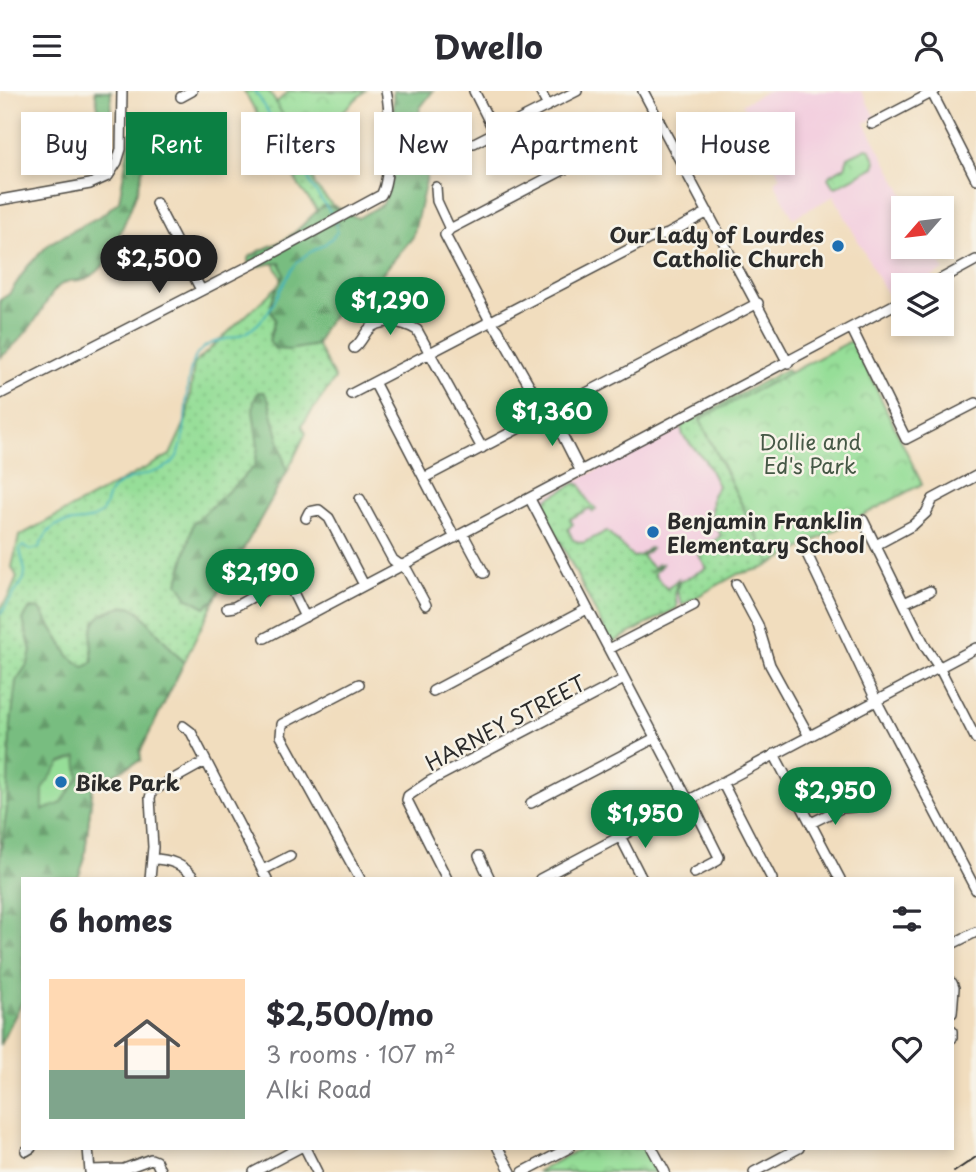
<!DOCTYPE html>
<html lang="en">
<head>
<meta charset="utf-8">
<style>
  :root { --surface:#fff; --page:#f7f7f7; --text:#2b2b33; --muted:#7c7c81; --line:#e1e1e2; --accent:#0b8043 }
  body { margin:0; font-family:"Playpen Sans",sans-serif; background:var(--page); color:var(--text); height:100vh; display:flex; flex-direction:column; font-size:26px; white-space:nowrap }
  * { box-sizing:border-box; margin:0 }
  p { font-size:23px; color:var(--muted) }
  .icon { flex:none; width:38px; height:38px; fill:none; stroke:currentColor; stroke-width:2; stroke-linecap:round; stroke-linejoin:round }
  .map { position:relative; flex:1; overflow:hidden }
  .details { position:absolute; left:21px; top:786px; width:933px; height:273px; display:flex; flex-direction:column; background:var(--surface); border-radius:0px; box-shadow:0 4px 10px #0003 }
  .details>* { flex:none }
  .banner { position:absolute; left:21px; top:21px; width:934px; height:63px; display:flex; gap:14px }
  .needle { width:46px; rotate:242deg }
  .buttons { position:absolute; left:891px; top:105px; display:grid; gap:14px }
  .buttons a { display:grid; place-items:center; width:63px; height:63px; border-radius:0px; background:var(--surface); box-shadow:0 4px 10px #0003; font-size:35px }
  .price { position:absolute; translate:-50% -60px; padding:0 16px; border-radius:24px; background:var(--accent); color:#fff; font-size:23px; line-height:46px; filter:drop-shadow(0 2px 4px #0008) }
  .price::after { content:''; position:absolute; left:50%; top:42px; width:21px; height:16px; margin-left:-10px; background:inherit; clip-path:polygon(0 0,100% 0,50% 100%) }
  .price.selected { background:#222; color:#fff }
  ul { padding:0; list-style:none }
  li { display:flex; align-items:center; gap:21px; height:175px; padding:0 28px }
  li+li { border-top:2px solid var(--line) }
  li span { display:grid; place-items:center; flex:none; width:196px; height:140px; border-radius:0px; color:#555 }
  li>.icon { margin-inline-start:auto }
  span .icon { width:84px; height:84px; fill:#fffc; stroke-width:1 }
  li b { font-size:30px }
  h2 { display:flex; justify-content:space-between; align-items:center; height:84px; padding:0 28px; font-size:30px }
  .pill { padding:0 24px; border-radius:0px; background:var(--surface); box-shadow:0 4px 10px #0003; font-size:24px; line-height:63px }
  .pill.selected { background:var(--accent); color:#fff }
  header { display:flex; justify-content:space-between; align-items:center; height:91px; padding:0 28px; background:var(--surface); font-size:32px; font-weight:700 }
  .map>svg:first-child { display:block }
</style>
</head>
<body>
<header><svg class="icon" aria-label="menu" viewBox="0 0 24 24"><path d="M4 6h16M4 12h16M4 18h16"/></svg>Dwello<svg class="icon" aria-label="person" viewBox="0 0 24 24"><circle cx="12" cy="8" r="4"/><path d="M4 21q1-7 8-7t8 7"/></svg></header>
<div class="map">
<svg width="976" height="1081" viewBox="0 0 976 1081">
  <defs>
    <pattern id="grass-dots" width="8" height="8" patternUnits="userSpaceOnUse" patternTransform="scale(1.75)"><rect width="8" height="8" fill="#96de98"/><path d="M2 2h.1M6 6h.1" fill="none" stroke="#81bf83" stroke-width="1.8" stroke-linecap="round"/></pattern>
    <pattern id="forest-firs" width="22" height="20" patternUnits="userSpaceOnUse" patternTransform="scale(1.75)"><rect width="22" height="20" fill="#78bd80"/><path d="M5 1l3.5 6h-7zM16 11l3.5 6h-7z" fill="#639a69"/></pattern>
    <pattern id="park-crowns" width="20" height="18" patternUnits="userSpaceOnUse" patternTransform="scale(1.75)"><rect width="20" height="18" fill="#96de98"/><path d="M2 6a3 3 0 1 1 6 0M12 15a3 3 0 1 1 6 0" fill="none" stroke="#81bf83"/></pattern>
  </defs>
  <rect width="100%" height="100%" fill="#f7f3e8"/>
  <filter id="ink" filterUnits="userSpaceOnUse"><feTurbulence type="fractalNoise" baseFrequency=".0143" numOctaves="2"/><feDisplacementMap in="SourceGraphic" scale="14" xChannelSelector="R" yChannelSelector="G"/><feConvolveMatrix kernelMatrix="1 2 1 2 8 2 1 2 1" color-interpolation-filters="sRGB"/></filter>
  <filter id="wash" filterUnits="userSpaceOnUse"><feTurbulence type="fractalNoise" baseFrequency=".00686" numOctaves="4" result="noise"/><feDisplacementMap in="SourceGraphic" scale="28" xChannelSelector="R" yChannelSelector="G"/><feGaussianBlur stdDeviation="1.57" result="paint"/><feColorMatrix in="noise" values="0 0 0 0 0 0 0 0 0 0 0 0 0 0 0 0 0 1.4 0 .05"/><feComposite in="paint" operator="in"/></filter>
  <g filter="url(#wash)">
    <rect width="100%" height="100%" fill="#f1ddbe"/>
    <path fill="#f3cfdf" d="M 767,0 L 861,0 L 875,26 L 865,32 L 911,117 L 903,117 L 903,156 L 932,156 L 944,179 L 917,194 L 903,194 L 903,202 L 890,209 L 834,105 L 793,127 L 774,90 L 781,86 L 742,13 Z
      M 700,328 L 767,467 L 613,550 L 609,549 L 538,411 L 541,407 Z"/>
    <path fill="url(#grass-dots)" stroke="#608462" stroke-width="2" d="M 244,0 L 269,0 L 308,66 L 315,95 L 332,114 L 346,120 L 293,208 L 335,288 L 302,334 L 306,342 L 287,381 L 215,508 L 140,661 L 141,669 L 93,694 L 84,770 L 78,787 L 23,788 L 23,909 L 0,954 L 0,518 L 9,505 L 17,486 L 12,476 L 19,445 L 170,364 L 187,327 L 194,273 L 283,190 L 271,166 L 329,134 L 301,98 Z
      M 787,278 L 790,282 L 700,329 L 771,473 L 764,477 L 738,483 L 682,514 L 677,500 L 679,491 L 707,477 L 698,463 L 700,459 L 704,460 L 721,444 L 711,430 L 712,404 L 718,395 L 705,369 L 683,345 L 681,335 Z
      M 576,392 L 581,394 L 588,410 L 596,418 L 593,421 L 590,417 L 570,428 L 573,433 L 568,438 L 573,449 L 583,452 L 607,440 L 633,466 L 640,465 L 649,457 L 651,458 L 642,465 L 653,477 L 658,472 L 660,474 L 649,482 L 663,472 L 654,483 L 667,498 L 678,488 L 675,500 L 677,517 L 612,552 L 606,548 L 606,542 L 542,414 L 549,407 Z"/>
    <path fill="url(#forest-firs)" stroke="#527456" stroke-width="2" d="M 95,0 L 111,0 L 110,62 L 101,75 L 93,65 L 101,33 Z
      M 393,0 L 433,0 L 420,17 L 417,31 L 418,55 L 427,85 L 413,146 L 381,184 L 343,212 L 323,238 L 317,254 L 289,259 L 275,258 L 269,250 L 275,228 C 264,215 278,197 284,183 L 280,172 L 268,173 L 256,176 L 248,172 L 248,167 C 259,158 271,156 284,149 C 300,140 309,125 323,115 L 333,116 L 358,127 L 383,113 L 392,89 L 395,64 Z
      M 131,42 L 140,42 C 155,77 123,133 109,167 C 103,176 96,184 85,188 C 76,191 69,187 59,195 C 48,205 43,219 34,231 C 24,245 13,256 0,267 L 0,209 L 9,203 L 28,175 L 50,152 L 102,124 L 119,110 Z
      M 258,301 L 264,301 L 269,310 L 287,381 L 215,508 L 205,516 L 188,507 L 178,492 L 193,433 L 255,375 L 258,355 L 253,320 L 254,310 Z
      M 130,515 L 139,520 L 184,572 L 140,661 L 141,669 L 93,694 L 84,770 L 78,787 L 23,788 L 23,909 L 0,954 L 0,766 L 7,717 L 10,642 L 16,590 L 28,572 L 31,560 L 23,529 L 30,517 L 40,518 L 70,566 L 84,576 L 93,571 C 89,536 90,520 130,515 Z"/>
    <path fill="url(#park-crowns)" stroke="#608462" stroke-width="2" d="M 289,0 L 365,0 L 302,58 L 276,12 Z
      M 866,57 L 870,58 L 876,70 L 874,76 L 836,96 L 833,95 L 828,87 L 830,84 L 845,76 L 848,66 Z
      M 853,249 L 922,393 L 771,473 L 700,328 Z
      M 581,1057 L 645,1057 L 658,1081 L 537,1081 Z"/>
    <path fill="#96de98" stroke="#608462" stroke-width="2" d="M 77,666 L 79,687 L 60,713 L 43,719 L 43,696 L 61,672 Z"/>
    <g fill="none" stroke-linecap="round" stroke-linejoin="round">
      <path stroke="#42b3b8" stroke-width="2" d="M 255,0 L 307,84 L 312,96 L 334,126
        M 0,524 L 24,488 L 25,480 L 20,459 L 23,455 L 30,459 L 39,457 C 56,417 75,440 99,424 C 108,418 105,404 114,397 C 129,384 151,385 168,375 C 194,361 179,292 196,265 C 208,246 229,251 247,241 C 273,226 279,195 296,173 C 306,159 324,159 337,141 L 336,131"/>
    </g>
  </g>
  <g filter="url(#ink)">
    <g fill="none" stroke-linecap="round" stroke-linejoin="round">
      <defs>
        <path id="minor" d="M 474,0 L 495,42
          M 540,0 L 548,15
          M 643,0 L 788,272
          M 931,0 L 976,88
          M 181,6 L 192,0
          M 872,33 L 935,0
          M 474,52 L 577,0
          M 436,96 L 437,110 L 450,138 L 445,144 L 490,230 L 498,239 L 545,322
          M 0,109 L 90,93 L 108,85 L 117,71 L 121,58 L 122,0
          M 156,112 L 201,199
          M 450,138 L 659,29
          M 930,194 L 976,169
          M 852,238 L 906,348 L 976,312
          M 354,257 C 361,252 363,245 368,239 C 381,226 403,231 417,239 L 482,357
          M 374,291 L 455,447
          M 0,303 L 259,170 L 381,104 C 391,89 391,20 386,0
          M 351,303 L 649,148 L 668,143 L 708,121
          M 550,320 L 581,381
          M 424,387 L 758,212
          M 360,408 L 393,469 L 407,479 L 426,514
          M 530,408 L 688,709
          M 306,427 L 309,421 L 319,419 L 329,427 L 364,494
          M 863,429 L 926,557 L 939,576 L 976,648
          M 463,443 L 484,482
          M 876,454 L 913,434 L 926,422 L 933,408 L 976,385
          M 807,463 L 876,609 L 976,799
          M 280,475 L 305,526
          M 736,493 L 758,534 L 770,574 L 809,645
          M 904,512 L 930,500
          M 227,517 L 234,516 L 285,488
          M 265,547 L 903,209
          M 609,558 L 694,514
          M 359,593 L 282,633 L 281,645 L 360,788
          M 433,600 L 587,518
          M 183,635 L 191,641 L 267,788
          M 774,663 L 840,788
          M 722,691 L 772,788
          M 690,708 L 719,766 L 717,770 L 694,782
          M 531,712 L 655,647
          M 811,732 L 841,717 L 853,716
          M 620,745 L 642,788
          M 479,765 L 490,788
          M 152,768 C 170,768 183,773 195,788
          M 263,779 L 290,765
          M 150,788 L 153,756 L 150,707 L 152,700 L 206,670
          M 447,788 L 407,709 L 408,705 L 430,690 L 624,588
          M 540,788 L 976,557
          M 952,853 L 976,841
          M 952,892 L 954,897 L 952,922
          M 952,940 L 952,947
          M 88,1057 L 90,1081
          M 305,1057 L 317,1081
          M 498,1057 L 511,1081
          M 652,1057 L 665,1081
          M 26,1060 L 31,1057
          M 90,1079 L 124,1078 L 151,1068 L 156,1070 L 161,1081
          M 254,1081 L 299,1057
          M 523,1081 L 569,1057
          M 754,1081 L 799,1057"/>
      </defs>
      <use href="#minor" stroke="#494641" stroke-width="12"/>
      <use href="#minor" stroke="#fff" stroke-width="9"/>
      <path stroke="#2b2b2b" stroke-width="2" d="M 954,1081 L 976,1066"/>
    </g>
  </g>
  <g fill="#1f6fb2" stroke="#f7f3e8" stroke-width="2.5">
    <circle cx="838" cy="155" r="7"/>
    <circle cx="653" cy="441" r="7"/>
    <circle cx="61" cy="691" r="7"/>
  </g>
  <g text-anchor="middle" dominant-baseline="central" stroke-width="5" stroke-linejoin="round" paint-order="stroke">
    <g font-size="21" font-weight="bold" fill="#2b2b2b" stroke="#f7f3e8" text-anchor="start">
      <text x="824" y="143" text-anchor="end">Our Lady of Lourdes<tspan x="824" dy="24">Catholic Church</tspan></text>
      <text x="667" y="429">Benjamin Franklin<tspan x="667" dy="24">Elementary School</tspan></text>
      <text x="75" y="691">Bike Park</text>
    </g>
    <g font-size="21" fill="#465846" stroke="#f7f3e8">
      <text x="810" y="350">Dollie and<tspan x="810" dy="24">Ed's Park</tspan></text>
    </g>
    <g font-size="21" fill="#2b2b2b" stroke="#f7f3e8">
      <text transform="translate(505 631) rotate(-28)">HARNEY STREET</text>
    </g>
  </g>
</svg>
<div class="buttons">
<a><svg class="needle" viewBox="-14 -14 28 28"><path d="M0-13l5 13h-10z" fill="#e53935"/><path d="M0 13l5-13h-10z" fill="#7c7c81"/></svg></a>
<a><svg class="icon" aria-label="layers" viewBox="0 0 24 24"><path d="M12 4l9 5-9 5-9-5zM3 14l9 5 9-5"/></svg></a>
</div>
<b class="price selected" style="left:159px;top:204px">$2,500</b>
<b class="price" style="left:390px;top:246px">$1,290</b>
<b class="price" style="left:552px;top:357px">$1,360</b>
<b class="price" style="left:260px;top:518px">$2,190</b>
<b class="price" style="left:835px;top:736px">$2,950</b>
<b class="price" style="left:645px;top:759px">$1,950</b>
<div class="banner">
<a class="pill">Buy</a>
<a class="pill selected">Rent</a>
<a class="pill">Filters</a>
<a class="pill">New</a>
<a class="pill">Apartment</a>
<a class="pill">House</a>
</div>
<section class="details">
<h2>6 homes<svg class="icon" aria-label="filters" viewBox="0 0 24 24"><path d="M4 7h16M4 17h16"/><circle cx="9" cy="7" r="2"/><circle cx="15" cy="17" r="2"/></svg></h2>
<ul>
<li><span style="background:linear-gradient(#ffd9b3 65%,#7fa58c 0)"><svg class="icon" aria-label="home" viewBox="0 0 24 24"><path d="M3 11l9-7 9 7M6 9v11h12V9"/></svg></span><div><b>$2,500/mo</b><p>3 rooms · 107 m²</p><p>Alki Road</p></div><svg class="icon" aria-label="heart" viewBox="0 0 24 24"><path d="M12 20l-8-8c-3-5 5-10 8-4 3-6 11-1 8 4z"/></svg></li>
</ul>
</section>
</div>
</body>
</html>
